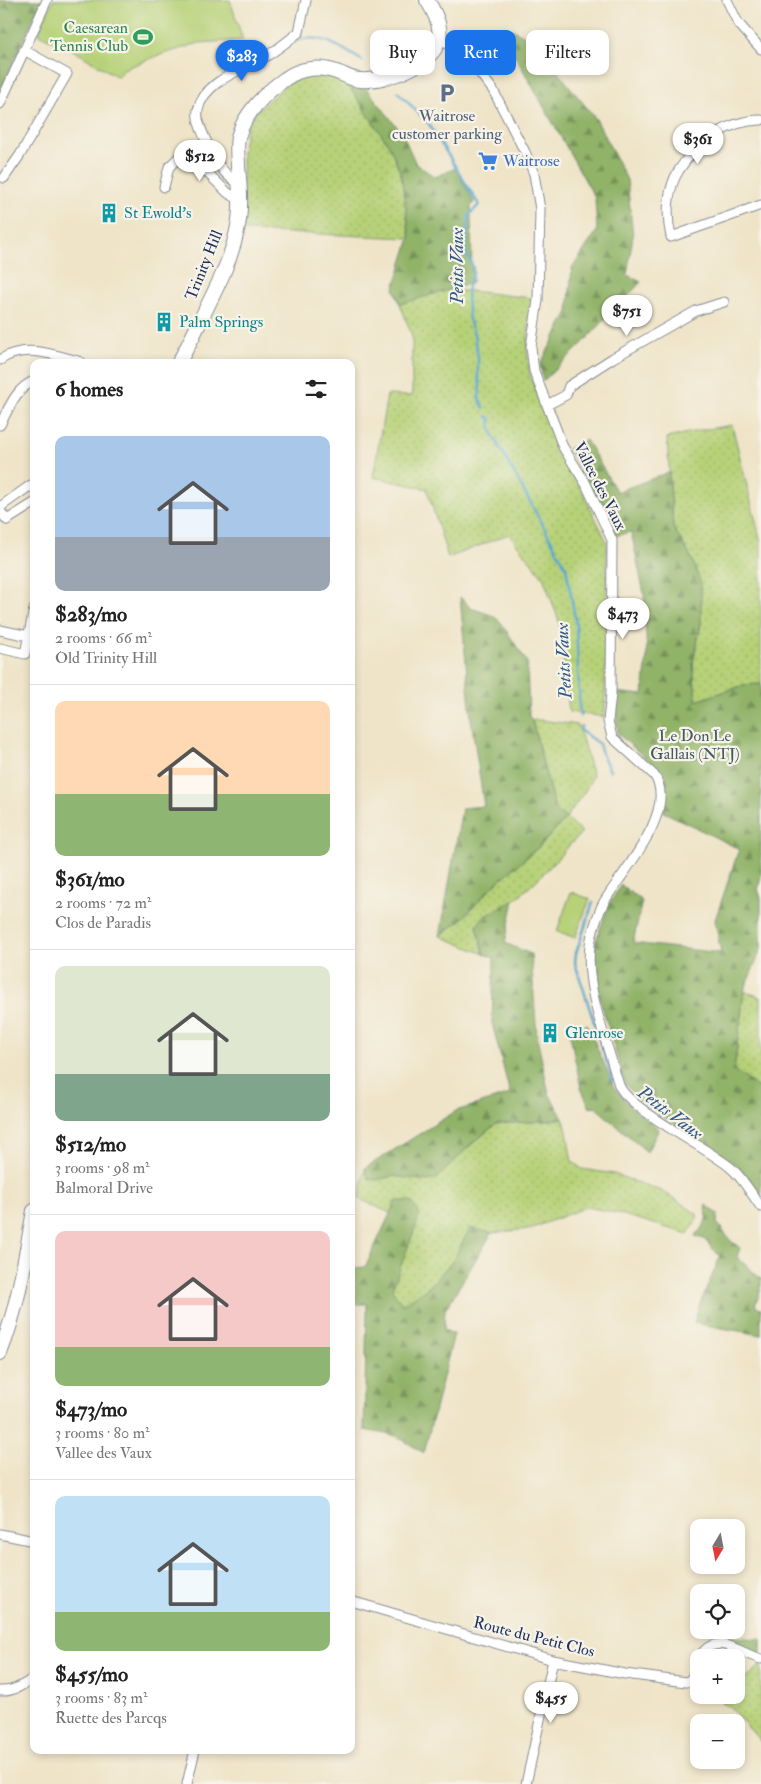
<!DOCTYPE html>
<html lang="en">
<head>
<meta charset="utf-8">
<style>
  :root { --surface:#fff; --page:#f6f6f6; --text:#222; --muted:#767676; --line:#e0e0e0; --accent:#1a73e8 }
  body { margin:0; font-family:"IM FELL Double Pica",serif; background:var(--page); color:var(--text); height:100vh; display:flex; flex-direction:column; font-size:19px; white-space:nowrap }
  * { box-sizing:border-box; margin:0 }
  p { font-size:16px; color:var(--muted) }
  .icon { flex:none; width:28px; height:28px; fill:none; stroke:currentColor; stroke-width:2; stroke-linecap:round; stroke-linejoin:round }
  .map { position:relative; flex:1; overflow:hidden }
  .panel { position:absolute; left:30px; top:359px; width:325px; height:1395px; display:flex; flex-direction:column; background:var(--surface); border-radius:10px; box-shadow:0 2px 8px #0003 }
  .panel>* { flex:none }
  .guide { position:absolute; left:370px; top:30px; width:315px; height:45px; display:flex; gap:10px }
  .needle { width:32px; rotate:190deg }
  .fabs { position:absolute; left:690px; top:1519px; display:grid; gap:10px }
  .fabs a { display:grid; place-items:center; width:55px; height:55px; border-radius:10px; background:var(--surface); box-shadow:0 2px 8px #0003; font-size:25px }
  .price { position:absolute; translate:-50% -42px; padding:0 11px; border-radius:18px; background:#fff; color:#222; font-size:16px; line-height:32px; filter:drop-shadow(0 1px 2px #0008) }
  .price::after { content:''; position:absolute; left:50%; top:30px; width:15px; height:11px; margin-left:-8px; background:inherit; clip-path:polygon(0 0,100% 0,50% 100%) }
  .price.current { background:var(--accent); color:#fff }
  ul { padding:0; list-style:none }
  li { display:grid; align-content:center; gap:10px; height:265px; padding:0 25px }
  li+li { border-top:1px solid var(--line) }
  li span { display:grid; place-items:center; height:155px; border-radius:10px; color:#555 }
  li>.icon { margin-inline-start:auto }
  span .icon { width:90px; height:90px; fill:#fffc; stroke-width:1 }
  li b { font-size:21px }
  h2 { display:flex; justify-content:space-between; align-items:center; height:60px; padding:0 25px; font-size:21px }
  .tag { padding:0 18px; border-radius:10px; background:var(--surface); box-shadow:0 2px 8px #0003; font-size:18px; line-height:45px }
  .tag.current { background:var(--accent); color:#fff }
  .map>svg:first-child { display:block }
</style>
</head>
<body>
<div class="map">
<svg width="761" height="1784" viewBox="0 0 761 1784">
  <defs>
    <pattern id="grass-dots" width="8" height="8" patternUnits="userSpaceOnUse" patternTransform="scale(1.25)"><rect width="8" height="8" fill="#b6d177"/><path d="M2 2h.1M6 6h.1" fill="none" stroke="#9cb469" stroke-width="1.8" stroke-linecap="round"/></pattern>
    <pattern id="forest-firs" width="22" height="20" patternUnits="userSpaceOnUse" patternTransform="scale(1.25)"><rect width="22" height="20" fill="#90b368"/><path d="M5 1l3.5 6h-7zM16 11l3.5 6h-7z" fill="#759259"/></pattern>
  </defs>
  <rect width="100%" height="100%" fill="#f7f3e8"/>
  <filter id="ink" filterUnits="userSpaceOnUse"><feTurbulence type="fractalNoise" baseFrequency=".02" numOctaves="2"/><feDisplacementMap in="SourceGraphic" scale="10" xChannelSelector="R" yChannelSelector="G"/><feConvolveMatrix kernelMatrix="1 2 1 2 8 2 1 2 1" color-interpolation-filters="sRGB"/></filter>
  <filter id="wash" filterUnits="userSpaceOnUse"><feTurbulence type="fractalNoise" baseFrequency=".0096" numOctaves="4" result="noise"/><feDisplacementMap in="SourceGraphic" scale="20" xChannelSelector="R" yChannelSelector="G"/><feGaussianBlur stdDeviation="1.12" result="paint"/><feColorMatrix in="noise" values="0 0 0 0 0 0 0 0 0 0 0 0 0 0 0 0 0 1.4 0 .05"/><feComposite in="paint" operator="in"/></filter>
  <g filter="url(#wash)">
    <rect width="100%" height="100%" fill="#efe4c8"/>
    <path fill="url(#grass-dots)" stroke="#68806a" d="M 313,73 L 344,79 L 390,147 L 401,174 L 410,238 L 243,231 L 242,152 L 247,125 L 256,112 L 291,80 Z
      M 394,288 L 471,291 L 532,298 L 527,349 L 530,375 L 543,411 L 607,542 L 605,717 L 569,712 L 559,621 L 543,577 L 509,534 L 448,558 L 427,489 L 373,477 L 387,395 L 412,396 L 412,336 Z
      M 732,425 L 761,542 L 761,684 L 744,685 L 696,701 L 693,663 L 701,623 L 692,559 L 673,527 L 667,438 L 701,430 Z
      M 532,720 L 541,720 L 578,725 L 593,776 L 585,791 L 566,818 L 582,832 C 560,855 539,881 514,900 C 500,910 486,911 477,926 L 484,954 L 440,936 L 462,919 L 494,885 L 541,845 L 565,819 L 555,810 Z
      M 744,991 L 761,997 L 761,1090 L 734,1071 Z
      M 563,1118 C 568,1128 569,1149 572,1161 L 582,1169 L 614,1174 L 664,1192 L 697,1214 L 697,1219 L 688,1234 L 617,1213 L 586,1207 L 530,1229 L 492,1233 L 470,1228 L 452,1262 L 428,1288 L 402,1305 L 391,1289 L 413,1234 L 396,1201 L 390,1213 L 359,1199 L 365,1168 L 368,1178 L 376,1180 L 393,1176 L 428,1181 L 496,1124 L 546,1121 Z
      M 761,1665 L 761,1742 L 730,1707 L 721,1703 L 729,1695 L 736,1695 L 736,1688 Z"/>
    <path fill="url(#forest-firs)" stroke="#567163" d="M 0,0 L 42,0 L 0,91 Z
      M 512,29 L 532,40 L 596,119 L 627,180 L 633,236 L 627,275 L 641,282 L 581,345 L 543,381 L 540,365 L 568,312 L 572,268 L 597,231 L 595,198 L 517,59 L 501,39 Z
      M 344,79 L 362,83 L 402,133 L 416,164 L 435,177 L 456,168 L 474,202 L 471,206 L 472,283 L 400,304 L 394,288 L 410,238 L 401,174 L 390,147 Z
      M 586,440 L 617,492 L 669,472 L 673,527 L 692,559 L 701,584 L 701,623 L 693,663 L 696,701 L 744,685 L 761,684 L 761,876 L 758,890 L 761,897 L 761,949 L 744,991 L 734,1070 L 761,1090 L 761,1197 L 736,1165 L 639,1100 L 625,1084 L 595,982 L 595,944 L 608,906 L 621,885 L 642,901 L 633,943 L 721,953 L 715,920 L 739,849 L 664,812 L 664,788 L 658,769 L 618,734 L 614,692 L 643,695 L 647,656 L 644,594 L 631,532 L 615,536 L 599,501 L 568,449 Z
      M 460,597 L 471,608 L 491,615 L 500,621 L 527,662 L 529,716 L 532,720 L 555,810 L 566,818 L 541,845 L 494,885 L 462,919 L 440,936 L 462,808 L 484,806 L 471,719 Z
      M 514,900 L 505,943 L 531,954 L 537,1038 L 549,1094 L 563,1118 L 546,1121 L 496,1124 L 471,1144 L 437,1179 L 428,1181 L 393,1176 L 376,1180 L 368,1178 L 365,1168 L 456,1111 L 510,1094 L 492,1023 L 494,958 L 484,954 L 477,926 L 483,917 Z
      M 587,1024 L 614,1087 L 631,1107 L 659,1129 L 647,1152 L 594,1106 L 590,1108 L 581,1088 L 570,1035 Z
      M 396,1201 L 411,1201 L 420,1215 L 392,1289 L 402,1305 L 428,1288 L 452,1262 L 470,1228 L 492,1233 L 445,1310 L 444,1330 L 454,1334 L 424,1453 L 396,1436 L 364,1430 L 367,1304 L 351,1304 L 351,1268 L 365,1267 Z
      M 706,1205 L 718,1214 L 717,1223 L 730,1240 L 740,1248 L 737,1257 L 761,1279 L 761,1290 L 755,1305 L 761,1309 L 761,1335 L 694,1323 L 699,1306 L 720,1257 L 704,1239 L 695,1236 C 705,1224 708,1222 706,1205 Z
      M 727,1637 L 761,1639 L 761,1656 L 728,1642 Z"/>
    <path fill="#b6d177" stroke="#68806a" d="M 53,0 L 230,0 L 243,40 L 199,43 L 160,55 L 124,69 L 118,77 L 71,49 L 38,34 Z
      M 571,892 L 590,899 L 575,938 L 557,931 Z"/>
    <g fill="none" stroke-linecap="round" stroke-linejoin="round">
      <path stroke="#54a6cf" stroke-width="2.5" d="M 297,41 C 320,31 344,50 363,61
        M 398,92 L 429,124 L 479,205 L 469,215 L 465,251 L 473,267 L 473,274 L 468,286 L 467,298 L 469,319 L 474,334 L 478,357 L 478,376 L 480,385 L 479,398 L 484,409
        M 487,416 L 491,419 L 490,424 L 494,437 L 566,567 L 576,624 L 580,716
        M 581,726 L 581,731 L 599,744 L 602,754 L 610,771
        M 593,902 L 576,953 L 575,963 L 613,1081"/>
    </g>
  </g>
  <g filter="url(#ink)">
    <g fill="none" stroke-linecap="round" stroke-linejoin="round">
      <defs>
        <path id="minor" d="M 727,0 L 738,23 L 761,49
          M 439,41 L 454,46 L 472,63 L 493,90 L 525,152 L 534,174 L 540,209 L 538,300 L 531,347 L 534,371 L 563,447 L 586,484 L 612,540 L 611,694 L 608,721 L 612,737 L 654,775 C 679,810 622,872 604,902 C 599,911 591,935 590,945 C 586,980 598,1016 608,1049 C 612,1061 615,1073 619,1085 C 628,1109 708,1148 731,1168 C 743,1178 752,1195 761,1207
          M 0,104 L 47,0
          M 761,120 C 728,120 696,143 679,170 C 667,189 666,215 671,237 L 761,205
          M 4,178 L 20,155 L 67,74 L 24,50
          M 239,183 C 223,176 215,159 207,143 C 203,133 196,121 198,110 C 204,81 242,70 265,57 C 277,50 288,41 299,32 L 306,0
          M 164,187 L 169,167 L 180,156 L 189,155 L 228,193 L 240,200
          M 0,360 C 24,343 55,355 81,362
          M 547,405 L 566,395 L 569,386 L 613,358 L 696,311 L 724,302
          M 0,425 C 9,408 16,388 34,381
          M 0,507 L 31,485 L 34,489
          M 0,511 L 7,520 L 34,503
          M 0,630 L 29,636
          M 0,648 L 25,654 L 34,609
          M 0,1534 L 34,1541
          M 351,1601 L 553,1660 L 625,1674 L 686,1682 C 695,1680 696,1667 699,1659
          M 699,1658 C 715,1629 740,1654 761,1659
          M 0,1691 C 12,1692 25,1685 34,1677
          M 187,1784 L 195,1750
          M 526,1784 L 553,1660"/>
        <path id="primary" d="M 179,362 C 189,345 197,327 206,309 C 219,283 231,259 237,231 C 242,210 240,188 238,167 C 238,157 236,147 238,137 C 244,114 266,92 285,79 C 301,67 321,66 339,73 C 345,75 353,80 360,80 C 387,82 446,62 439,28 C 438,18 432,8 427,0
          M 0,1353 C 18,1308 25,1259 34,1211"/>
      </defs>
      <use href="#minor" stroke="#858a93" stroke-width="11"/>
      <use href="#primary" stroke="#858a93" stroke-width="16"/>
      <use href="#minor" stroke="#fff" stroke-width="9"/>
      <use href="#primary" stroke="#fff" stroke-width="14"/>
    </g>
  </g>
  <defs>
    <symbol id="stadium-bare" viewBox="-9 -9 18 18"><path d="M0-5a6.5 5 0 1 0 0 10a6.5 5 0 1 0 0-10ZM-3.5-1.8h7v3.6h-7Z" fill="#2e9e5b" stroke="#f7f3e8" stroke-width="2.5" paint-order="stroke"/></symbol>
    <symbol id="parking-bare" viewBox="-9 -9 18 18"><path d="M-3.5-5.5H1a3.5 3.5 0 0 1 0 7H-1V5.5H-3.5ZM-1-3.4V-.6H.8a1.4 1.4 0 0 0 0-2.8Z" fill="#5c6f8a" stroke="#f7f3e8" stroke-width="2.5" paint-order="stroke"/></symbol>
    <symbol id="supermarket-bare" viewBox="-9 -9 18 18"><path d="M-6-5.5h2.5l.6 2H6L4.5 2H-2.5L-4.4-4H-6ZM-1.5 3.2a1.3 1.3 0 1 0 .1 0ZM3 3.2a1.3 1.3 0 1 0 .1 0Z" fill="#3f7fe0" stroke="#f7f3e8" stroke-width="2.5" paint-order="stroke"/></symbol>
    <symbol id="building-bare" viewBox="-9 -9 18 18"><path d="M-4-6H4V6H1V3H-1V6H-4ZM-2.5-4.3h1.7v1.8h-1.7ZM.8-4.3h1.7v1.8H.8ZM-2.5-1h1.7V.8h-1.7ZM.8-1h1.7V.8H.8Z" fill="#0f9aa8" stroke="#f7f3e8" stroke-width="2.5" paint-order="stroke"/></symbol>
  </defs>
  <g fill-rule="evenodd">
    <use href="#stadium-bare" x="129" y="23" width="28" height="28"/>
    <use href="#parking-bare" x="433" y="79" width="28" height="28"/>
    <use href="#supermarket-bare" x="474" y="147" width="28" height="28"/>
    <use href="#building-bare" x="95" y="199" width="28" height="28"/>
    <use href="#building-bare" x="150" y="308" width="28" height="28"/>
    <use href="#building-bare" x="536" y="1019" width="28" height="28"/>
  </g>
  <g text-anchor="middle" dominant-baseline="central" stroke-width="4.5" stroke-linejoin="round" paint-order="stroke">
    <g font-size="16" fill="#27864d" stroke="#f7f3e8" text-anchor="end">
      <text x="128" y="28">Caesarean<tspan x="128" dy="18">Tennis Club</tspan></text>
    </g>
    <g font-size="16" fill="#4e5e75" stroke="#f7f3e8">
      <text x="447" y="116">Waitrose<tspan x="447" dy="18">customer parking</tspan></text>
    </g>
    <g font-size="16" fill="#366cbe" stroke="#f7f3e8" text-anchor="start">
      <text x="503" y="161">Waitrose</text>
    </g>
    <g font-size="16" fill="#0d838f" stroke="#f7f3e8" text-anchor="start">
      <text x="124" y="213">St Ewold's</text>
      <text x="179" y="322">Palm Springs</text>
      <text x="565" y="1033">Glenrose</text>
    </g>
    <g font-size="16" fill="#1b2f5e" stroke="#f7f3e8">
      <text transform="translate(204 265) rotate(-68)">Trinity Hill</text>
      <text transform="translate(600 486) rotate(63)">Vallee des Vaux</text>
      <text transform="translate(534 1637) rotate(14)">Route du Petit Clos</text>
    </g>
    <g font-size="16" fill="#425864" stroke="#f7f3e8">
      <text x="695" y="736">Le Don Le<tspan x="695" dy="18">Gallais (NTJ)</tspan></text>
    </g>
    <g font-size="18" font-style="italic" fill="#2f5986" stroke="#f7f3e8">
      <text transform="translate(457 266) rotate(-90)">Petits Vaux</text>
      <text transform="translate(564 661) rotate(-93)">Petits Vaux</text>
      <text transform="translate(670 1113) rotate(37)">Petits Vaux</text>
    </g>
  </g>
</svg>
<div class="fabs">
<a><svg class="needle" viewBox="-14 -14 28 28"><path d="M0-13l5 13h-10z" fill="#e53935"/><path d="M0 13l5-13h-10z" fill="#767676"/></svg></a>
<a><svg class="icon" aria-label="locate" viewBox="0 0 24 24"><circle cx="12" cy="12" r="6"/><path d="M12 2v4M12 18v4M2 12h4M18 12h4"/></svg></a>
<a>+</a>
<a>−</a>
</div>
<b class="price current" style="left:242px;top:82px">$283</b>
<b class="price" style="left:698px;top:165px">$361</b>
<b class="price" style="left:200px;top:182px">$512</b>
<b class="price" style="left:627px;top:337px">$751</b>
<b class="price" style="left:623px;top:640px">$473</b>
<b class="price" style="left:551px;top:1724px">$455</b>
<div class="guide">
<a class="tag">Buy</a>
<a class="tag current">Rent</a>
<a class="tag">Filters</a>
</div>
<section class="panel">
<h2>6 homes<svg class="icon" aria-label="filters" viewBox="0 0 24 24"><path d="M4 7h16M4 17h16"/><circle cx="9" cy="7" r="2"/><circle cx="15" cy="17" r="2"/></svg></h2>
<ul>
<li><span style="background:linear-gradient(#a9c7e8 65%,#9aa5b1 0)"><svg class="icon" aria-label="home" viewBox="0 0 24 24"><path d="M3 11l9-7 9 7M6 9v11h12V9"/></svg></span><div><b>$283/mo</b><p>2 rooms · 66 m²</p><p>Old Trinity Hill</p></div></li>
<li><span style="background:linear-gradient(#ffd9b3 60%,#8fb573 0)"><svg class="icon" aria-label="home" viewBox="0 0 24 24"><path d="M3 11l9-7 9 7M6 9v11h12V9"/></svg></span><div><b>$361/mo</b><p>2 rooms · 72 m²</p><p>Clos de Paradis</p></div></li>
<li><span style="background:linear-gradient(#dfe7d0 70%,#7fa58c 0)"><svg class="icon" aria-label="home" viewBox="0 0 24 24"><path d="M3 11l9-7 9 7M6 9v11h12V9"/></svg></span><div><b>$512/mo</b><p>3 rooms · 98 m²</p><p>Balmoral Drive</p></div></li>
<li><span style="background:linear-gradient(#f6c9c9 75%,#8fb573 0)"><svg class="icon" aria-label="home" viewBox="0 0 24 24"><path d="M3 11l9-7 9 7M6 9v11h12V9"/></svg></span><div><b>$473/mo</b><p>3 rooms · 80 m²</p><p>Vallee des Vaux</p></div></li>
<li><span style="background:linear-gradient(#bfe0f5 75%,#8fb573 0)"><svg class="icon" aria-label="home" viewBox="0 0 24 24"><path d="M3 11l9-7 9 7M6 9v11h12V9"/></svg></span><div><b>$455/mo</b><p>3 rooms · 83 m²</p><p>Ruette des Parcqs</p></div></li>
</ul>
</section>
</div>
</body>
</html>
